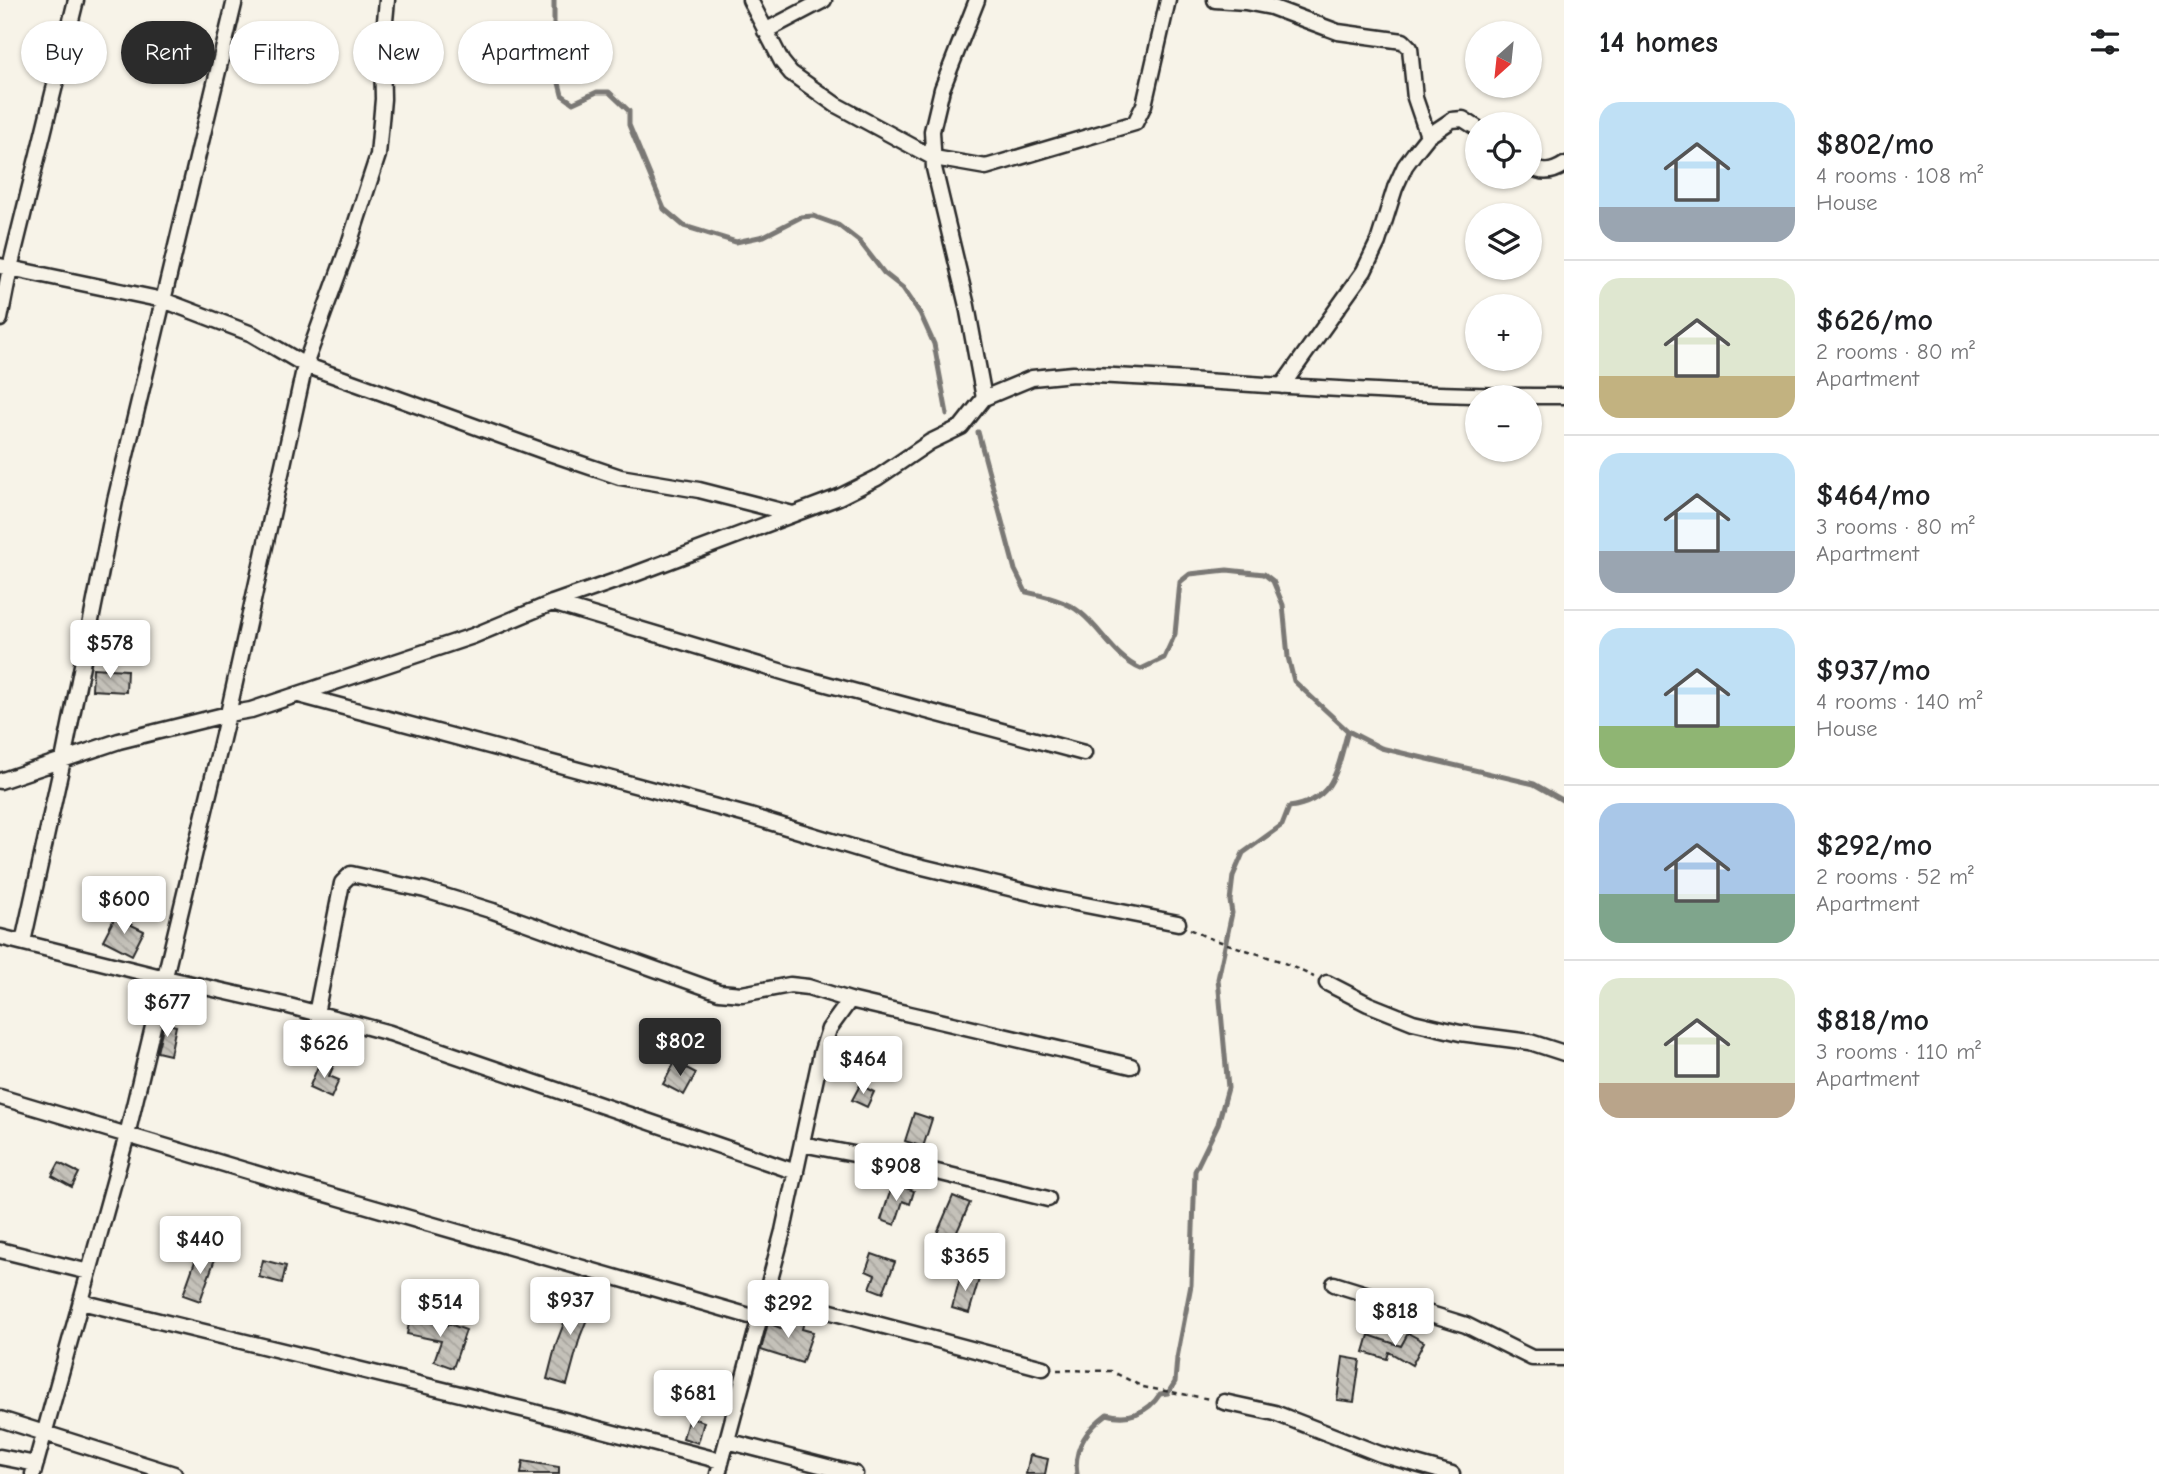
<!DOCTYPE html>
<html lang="en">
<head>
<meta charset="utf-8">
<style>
  :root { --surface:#fff; --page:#f6f6f6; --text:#202124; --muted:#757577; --line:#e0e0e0; --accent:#2b2b2b }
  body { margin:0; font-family:"Comic Neue",sans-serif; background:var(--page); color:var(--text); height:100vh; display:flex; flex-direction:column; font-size:26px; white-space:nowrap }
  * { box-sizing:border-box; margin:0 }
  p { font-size:23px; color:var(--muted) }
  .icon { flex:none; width:38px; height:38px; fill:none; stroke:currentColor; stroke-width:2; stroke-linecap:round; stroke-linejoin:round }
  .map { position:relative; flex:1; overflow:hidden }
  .sheet { display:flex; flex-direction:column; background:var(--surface); width:595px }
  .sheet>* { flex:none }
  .hud { position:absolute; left:21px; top:21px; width:665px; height:63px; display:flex; gap:14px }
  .needle { width:46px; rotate:207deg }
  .buttons { position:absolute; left:1465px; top:21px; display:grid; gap:14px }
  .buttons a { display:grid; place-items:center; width:77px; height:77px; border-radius:50%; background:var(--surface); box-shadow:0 2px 5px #0004; font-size:35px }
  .price { position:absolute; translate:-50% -60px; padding:0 16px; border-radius:7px; background:#fff; color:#222; font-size:23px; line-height:46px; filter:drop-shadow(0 2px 4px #0008) }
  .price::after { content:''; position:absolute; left:50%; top:42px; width:21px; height:16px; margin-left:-10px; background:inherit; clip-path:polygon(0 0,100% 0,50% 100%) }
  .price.active { background:var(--accent); color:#fff }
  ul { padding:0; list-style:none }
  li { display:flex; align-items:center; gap:21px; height:175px; padding:0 35px }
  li+li { border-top:2px solid var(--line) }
  li span { display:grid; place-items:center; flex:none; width:196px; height:140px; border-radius:21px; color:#555 }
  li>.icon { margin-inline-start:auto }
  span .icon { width:84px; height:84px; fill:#fffc; stroke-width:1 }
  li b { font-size:30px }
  h2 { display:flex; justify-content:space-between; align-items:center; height:84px; padding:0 35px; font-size:30px }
  .pill { padding:0 24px; border-radius:32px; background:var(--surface); box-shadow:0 2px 5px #0004; font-size:24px; line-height:63px }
  .pill.active { background:var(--accent); color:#fff }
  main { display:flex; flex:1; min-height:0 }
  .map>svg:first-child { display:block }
</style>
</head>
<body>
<main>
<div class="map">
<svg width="1564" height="1474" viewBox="0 0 1564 1474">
  <defs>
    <pattern id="building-back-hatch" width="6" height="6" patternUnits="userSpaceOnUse" patternTransform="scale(1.75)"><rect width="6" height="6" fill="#c4c1b9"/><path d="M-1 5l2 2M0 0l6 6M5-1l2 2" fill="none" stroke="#a9a69f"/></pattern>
  </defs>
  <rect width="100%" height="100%" fill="#f7f3e8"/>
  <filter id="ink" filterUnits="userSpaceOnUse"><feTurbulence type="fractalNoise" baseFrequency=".0143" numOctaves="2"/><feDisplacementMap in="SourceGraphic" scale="14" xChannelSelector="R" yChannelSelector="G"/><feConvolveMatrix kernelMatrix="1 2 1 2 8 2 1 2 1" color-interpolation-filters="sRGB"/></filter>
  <g filter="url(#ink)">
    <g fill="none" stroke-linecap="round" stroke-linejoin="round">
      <path stroke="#7a7874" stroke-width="5" d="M 554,0 L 554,63 L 562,95 L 573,103 L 597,92 L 609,92 L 629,111 L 629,125 L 664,209 L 684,226 L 736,242 L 764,236 L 801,217 L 813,216 L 838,225 L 860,242 L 884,273 L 903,288 L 920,313 L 934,344 L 947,414
        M 978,432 L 1015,570 L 1026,592 C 1044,596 1067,601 1081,613 C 1102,630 1115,658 1141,669 L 1164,658 L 1175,634 L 1180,582 L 1190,574 L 1227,570 L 1264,574 L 1273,581 L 1283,605 L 1288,657 L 1294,681 L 1348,731 L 1381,748 L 1534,784 L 1564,801
        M 1077,1474 C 1073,1449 1087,1429 1107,1414 C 1128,1420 1148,1413 1160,1394 L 1168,1393 L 1175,1382 L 1177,1358 L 1191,1285 L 1195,1171 L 1218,1124 L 1228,1088 L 1218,979 L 1232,913 L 1230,901 L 1233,876 L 1243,853 L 1282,825 L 1289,807 C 1335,801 1337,769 1348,731"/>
    </g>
    <path fill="url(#building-back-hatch)" stroke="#2b2b2b" stroke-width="2" d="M 93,668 L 127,670 L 126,692 L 92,690 Z
      M 115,917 L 144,931 L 132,955 L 103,940 Z
      M 164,1023 L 176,1026 L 170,1055 L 157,1052 Z
      M 321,1059 L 334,1065 L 329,1076 L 339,1080 L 331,1098 L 309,1088 Z
      M 675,1062 L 696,1073 L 684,1095 L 663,1084 Z
      M 860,1085 L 874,1092 L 867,1107 L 852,1100 Z
      M 914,1113 L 932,1119 L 923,1147 L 905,1141 Z
      M 59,1163 L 79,1173 L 72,1187 L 52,1176 Z
      M 893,1183 L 914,1191 L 910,1204 L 903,1201 L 895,1225 L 881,1220 Z
      M 953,1196 L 970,1203 L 951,1245 L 935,1238 Z
      M 199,1250 L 216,1256 L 200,1301 L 183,1295 Z
      M 872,1254 L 895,1262 L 883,1293 L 870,1288 L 875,1275 L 866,1271 Z
      M 263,1260 L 286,1266 L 282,1283 L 259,1277 Z
      M 961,1274 L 979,1279 L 969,1313 L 952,1308 Z
      M 577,1289 L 596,1296 L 580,1337 L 567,1385 L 547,1379 L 556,1344 Z
      M 794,1312 L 806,1315 L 802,1329 L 813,1332 L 802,1363 L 761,1350 L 768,1323 L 788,1331 Z
      M 410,1318 L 447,1325 L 447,1323 L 466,1330 L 453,1368 L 434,1361 L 441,1341 L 407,1334 Z
      M 1408,1333 L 1424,1342 L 1412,1365 L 1389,1352 L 1387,1359 L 1364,1352 L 1369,1335 L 1401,1346 Z
      M 1343,1357 L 1360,1360 L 1354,1402 L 1337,1400 Z
      M 689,1417 L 704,1422 L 698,1443 L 683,1438 Z
      M 1030,1455 L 1048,1459 L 1045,1474 L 1026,1474 Z
      M 523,1461 L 559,1467 L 559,1474 L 521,1474 Z"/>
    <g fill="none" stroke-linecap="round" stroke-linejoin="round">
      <defs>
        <path id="minor" d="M 750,0 L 782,62 L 791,73 L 836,105 L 934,158 L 986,167 L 1135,123 L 1144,105 L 1168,0
          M 977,0 L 942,89 L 932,131 L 934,168 L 967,306 L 984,398
          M 1215,0 L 1245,2 L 1271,7 L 1338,32 L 1403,41 L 1410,48 L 1415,98 L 1428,136
          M 765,31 L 824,0
          M 1530,166 C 1541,174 1552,173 1564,165
          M 0,266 L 163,300 L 252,334 L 305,365 L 549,453 L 620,477 L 699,490 L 793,514
          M 0,319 L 10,268 L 76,0
          M 1282,386 L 1364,271 L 1378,242 L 1395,188 L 1405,166 L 1416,151 L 1428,136 L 1452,120 L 1463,119 L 1477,128
          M 552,603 L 793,675 L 1084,753
          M 299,695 L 750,816 L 898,861 L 1055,899 L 1178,923
          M 0,781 L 119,741 L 228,714 L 251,710 L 473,636 L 552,603 L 635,574 L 839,497 L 877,478 L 930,442 L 961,427 L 984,398 L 1032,378 L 1073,374 C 1237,381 1400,397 1564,396
          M 0,937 L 165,978 L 289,1006 L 390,1033 L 796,1172
          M 23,942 L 63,760 L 115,501 L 235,0
          M 1327,983 L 1368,1004 L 1413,1022 L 1460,1033 L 1530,1042 L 1564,1053
          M 316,1014 L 342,883 L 351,874 L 425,890 L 493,911 L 719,992 L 742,994 L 790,985 L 808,987 L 850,1000 L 1131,1066
          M 0,1097 L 298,1186 L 760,1319
          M 802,1144 L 900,1163 L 1048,1199
          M 0,1250 L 89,1272
          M 1334,1284 L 1466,1325 L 1532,1358 L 1564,1358
          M 767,1295 L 1043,1368
          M 81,1302 L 530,1411 L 721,1461
          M 1224,1402 L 1275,1413 L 1380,1454 L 1452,1474
          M 0,1419 L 174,1474
          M 727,1441 L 855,1474
          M 0,1457 L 36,1464
          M 33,1474 L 127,1135 L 228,714 L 305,365 L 349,244 L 378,155 L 383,99 L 382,52 L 387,0
          M 718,1474 L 783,1231 L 821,1054 L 829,1029 L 850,1000"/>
      </defs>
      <use href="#minor" stroke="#2b2b2b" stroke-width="19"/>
      <path stroke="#2b2b2b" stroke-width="2.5" stroke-dasharray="5 5" stroke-linecap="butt" d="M 1190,929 L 1206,937 L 1280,961 L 1314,977
        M 1057,1370 L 1111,1371 L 1143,1387 L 1210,1399"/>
      <use href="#minor" stroke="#f7f3e8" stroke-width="14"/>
    </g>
  </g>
</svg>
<div class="buttons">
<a><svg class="needle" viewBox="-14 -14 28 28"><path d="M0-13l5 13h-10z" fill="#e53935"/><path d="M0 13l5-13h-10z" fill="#757577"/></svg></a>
<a><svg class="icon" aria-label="locate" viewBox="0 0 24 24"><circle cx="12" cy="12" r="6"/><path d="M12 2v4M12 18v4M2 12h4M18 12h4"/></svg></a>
<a><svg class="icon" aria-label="layers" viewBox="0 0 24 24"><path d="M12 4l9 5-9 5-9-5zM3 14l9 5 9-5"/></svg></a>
<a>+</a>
<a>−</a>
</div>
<b class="price" style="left:110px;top:680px">$578</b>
<b class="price" style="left:124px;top:936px">$600</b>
<b class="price" style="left:167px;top:1039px">$677</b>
<b class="price active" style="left:680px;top:1078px">$802</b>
<b class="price" style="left:324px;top:1080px">$626</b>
<b class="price" style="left:863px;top:1096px">$464</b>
<b class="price" style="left:896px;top:1203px">$908</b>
<b class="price" style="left:200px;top:1276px">$440</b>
<b class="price" style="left:965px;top:1293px">$365</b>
<b class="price" style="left:570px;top:1337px">$937</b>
<b class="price" style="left:440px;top:1339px">$514</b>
<b class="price" style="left:788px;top:1340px">$292</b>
<b class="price" style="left:1395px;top:1348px">$818</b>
<b class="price" style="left:693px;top:1430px">$681</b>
<div class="hud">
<a class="pill">Buy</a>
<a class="pill active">Rent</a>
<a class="pill">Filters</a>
<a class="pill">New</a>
<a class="pill">Apartment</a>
</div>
</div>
<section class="sheet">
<h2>14 homes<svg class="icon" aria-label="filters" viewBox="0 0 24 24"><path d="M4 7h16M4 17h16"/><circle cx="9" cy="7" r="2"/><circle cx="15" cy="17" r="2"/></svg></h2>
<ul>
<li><span style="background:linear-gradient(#bfe0f5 75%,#9aa5b1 0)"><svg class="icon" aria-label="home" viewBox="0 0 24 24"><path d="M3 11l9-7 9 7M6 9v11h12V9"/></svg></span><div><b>$802/mo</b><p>4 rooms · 108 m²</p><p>House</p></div></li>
<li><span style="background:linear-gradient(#dfe7d0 70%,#c2b280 0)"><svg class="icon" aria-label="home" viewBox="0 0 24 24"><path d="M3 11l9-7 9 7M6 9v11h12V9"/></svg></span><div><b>$626/mo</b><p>2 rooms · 80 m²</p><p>Apartment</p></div></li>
<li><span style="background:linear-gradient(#bfe0f5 70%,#9aa5b1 0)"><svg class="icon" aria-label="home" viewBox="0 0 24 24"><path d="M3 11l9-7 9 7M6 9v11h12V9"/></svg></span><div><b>$464/mo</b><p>3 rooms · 80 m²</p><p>Apartment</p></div></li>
<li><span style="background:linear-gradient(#bfe0f5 70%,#8fb573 0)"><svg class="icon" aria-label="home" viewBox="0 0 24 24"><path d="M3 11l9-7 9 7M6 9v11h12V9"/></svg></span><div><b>$937/mo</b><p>4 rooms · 140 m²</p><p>House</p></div></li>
<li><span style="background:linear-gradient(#a9c7e8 65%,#7fa58c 0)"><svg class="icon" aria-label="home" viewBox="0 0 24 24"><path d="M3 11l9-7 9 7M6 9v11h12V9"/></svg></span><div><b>$292/mo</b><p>2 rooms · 52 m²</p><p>Apartment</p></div></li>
<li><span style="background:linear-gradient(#dfe7d0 75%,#b9a48a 0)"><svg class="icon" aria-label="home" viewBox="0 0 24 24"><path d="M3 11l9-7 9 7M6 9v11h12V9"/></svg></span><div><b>$818/mo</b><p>3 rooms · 110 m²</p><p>Apartment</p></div></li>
</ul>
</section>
</main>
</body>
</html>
